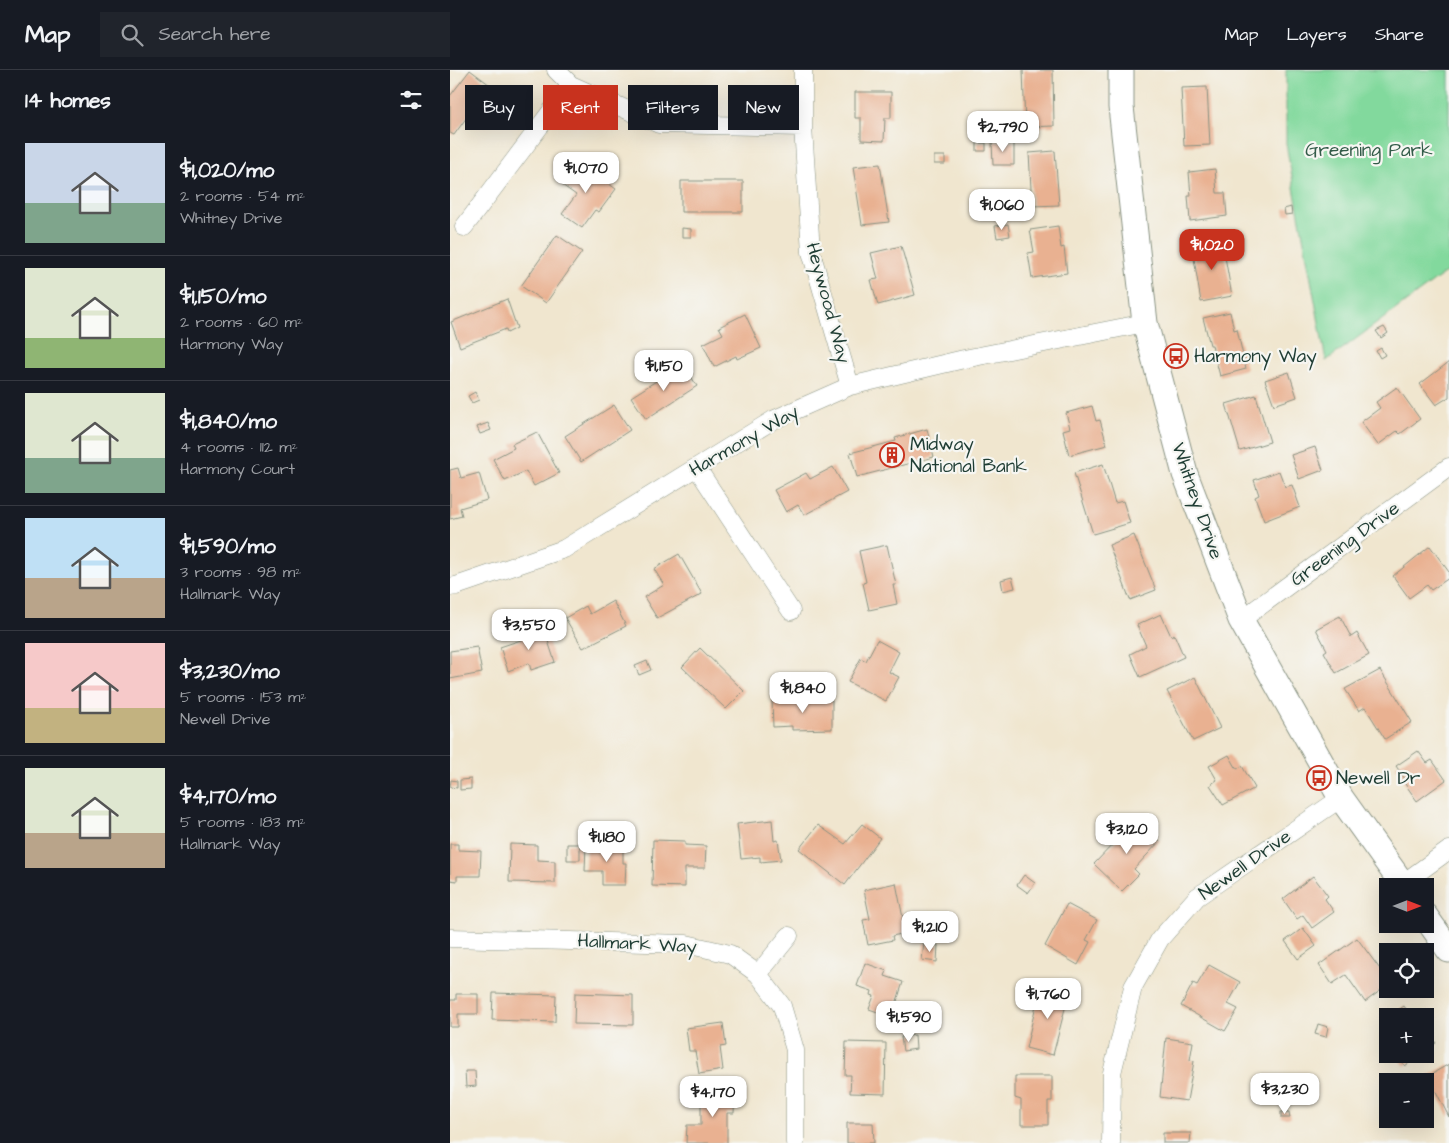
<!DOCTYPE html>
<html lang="en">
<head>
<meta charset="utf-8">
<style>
  :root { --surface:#171b24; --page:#20242c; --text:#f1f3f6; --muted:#9ea1a6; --line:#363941; --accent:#c8321e }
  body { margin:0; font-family:"Architects Daughter",sans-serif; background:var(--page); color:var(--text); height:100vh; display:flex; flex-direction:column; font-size:19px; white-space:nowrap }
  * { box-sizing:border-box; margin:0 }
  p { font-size:16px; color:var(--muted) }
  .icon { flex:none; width:28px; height:28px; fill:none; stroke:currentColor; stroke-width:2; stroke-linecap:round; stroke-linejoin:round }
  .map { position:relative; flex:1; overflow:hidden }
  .panel { display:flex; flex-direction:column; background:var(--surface); width:450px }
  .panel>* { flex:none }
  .guide { position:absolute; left:15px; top:15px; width:475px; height:45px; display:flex; gap:10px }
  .needle { width:32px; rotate:90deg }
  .buttons { position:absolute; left:929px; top:808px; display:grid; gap:10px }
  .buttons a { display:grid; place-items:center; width:55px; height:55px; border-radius:0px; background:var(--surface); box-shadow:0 5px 20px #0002; font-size:25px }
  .price { position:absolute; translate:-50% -42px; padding:0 11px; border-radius:10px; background:#fff; color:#222; font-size:16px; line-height:32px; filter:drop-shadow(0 1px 2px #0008) }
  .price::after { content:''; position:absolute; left:50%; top:30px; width:15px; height:11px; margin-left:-8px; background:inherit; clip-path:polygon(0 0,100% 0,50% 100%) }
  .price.on { background:var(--accent); color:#fff }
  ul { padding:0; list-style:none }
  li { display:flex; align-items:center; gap:15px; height:125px; padding:0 25px }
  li+li { border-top:1px solid var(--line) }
  li span { display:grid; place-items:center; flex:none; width:140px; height:100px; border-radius:0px; color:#555 }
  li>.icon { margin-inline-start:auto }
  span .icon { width:60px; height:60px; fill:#fffc; stroke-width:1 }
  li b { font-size:21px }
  h2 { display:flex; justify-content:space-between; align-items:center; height:60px; padding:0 25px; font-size:21px }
  .pill { padding:0 18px; border-radius:0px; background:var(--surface); box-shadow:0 5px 20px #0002; font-size:18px; line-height:45px }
  .pill.on { background:var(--accent); color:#fff }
  header { display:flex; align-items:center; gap:30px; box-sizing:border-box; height:70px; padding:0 25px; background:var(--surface); border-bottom:1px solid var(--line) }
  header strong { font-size:24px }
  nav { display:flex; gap:28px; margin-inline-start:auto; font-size:18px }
  .search { width:350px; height:45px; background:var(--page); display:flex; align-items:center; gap:12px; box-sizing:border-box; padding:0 18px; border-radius:0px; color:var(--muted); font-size:19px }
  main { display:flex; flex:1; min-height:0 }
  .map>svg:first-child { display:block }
</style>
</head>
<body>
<header>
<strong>Map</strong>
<div class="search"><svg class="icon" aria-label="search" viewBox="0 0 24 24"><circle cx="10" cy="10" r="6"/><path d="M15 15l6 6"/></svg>Search here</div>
<nav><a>Map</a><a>Layers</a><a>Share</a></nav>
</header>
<main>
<section class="panel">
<h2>14 homes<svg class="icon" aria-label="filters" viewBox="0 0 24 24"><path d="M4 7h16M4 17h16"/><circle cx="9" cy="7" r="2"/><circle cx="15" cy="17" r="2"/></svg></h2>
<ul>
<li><span style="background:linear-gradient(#c9d6e8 60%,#7fa58c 0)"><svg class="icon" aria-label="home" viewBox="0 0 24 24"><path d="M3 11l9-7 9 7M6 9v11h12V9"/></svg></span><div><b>$1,020/mo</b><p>2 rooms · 54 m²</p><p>Whitney Drive</p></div></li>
<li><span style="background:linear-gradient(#dfe7d0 70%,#8fb573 0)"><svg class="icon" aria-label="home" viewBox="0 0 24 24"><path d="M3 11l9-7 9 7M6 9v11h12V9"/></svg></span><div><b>$1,150/mo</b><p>2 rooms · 60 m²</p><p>Harmony Way</p></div></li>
<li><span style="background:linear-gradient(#dfe7d0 65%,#7fa58c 0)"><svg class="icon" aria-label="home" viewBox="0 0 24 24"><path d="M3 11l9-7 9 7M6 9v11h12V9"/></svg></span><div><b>$1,840/mo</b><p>4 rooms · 112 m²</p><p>Harmony Court</p></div></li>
<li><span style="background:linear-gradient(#bfe0f5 60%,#b9a48a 0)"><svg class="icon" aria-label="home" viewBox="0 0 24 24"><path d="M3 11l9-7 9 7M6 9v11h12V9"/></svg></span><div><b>$1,590/mo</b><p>3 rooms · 98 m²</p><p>Hallmark Way</p></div></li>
<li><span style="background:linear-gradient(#f6c9c9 65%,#c2b280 0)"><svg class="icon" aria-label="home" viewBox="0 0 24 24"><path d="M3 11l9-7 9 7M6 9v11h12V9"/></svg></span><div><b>$3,230/mo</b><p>5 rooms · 153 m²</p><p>Newell Drive</p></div></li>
<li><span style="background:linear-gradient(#dfe7d0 65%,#b9a48a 0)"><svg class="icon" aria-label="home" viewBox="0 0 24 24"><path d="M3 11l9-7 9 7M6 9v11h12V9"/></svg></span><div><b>$4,170/mo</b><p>5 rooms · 183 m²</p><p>Hallmark Way</p></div></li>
</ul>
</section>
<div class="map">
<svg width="999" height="1073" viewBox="0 0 999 1073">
  <rect width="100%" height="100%" fill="#f6f6f2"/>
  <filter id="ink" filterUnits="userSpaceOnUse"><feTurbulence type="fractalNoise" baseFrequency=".02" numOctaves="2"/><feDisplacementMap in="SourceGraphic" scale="10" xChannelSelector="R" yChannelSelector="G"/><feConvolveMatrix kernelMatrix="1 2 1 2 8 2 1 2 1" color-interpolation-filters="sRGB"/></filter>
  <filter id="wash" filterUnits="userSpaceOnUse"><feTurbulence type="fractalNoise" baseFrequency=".0096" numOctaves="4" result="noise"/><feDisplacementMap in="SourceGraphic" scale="20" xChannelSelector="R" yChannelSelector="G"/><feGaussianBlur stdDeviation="1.12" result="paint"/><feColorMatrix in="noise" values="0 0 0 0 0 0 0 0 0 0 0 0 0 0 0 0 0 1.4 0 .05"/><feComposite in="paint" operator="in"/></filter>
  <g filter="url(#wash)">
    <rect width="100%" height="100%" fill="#f0e6cf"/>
    <path fill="#82d99d" stroke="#508b68" d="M 836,0 L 999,0 L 999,200 L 876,291 L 836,74 Z"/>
    <g id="blocks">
      <path fill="#e9b191" d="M 20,0 L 40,15 L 4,65 L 0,63 L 0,26 Z
        M 573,0 L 603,0 L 604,56 L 575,57 Z
        M 757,17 L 760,75 L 734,76 L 731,18 Z
        M 405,22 L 441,22 L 441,48 L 435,48 L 434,71 L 411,70 L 411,48 L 405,48 Z
        M 542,72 L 564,72 L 564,95 L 543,95 Z
        M 527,73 L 536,73 L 536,81 L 527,81 Z
        M 605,81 L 609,135 L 582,136 L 579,83 Z
        M 484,86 L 495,86 L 495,94 L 484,94 Z
        M 129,92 L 166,119 L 149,142 L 145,140 L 132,158 L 112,144 L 126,125 L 112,115 Z
        M 430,94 L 439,152 L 412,155 L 403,97 Z
        M 765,99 L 767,123 L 775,123 L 777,146 L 740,151 L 738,126 L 741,126 L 739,102 Z
        M 231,111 L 293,111 L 293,142 L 231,142 Z
        M 841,137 L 842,144 L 835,145 L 834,139 Z
        M 558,154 L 560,166 L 547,168 L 545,156 Z
        M 608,156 L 611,178 L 614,177 L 617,203 L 582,208 L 578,183 L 584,182 L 580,160 Z
        M 232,158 L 241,159 L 241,167 L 232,167 Z
        M 107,165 L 132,182 L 96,233 L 71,216 Z
        M 772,170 L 782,226 L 751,232 L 742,176 Z
        M 451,176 L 465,225 L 428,235 L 421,210 L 428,209 L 421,183 Z
        M 57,229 L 67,258 L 57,263 L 56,259 L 10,277 L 1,252 Z
        M 780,242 L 784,260 L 787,259 L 796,299 L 770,306 L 762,275 L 760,275 L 753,248 Z
        M 295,244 L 311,278 L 287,289 L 286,286 L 264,297 L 253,274 L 273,264 L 269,257 Z
        M 934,257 L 938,263 L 931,268 L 926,261 Z
        M 931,278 L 935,285 L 930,288 L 926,281 Z
        M 999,292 L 999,327 L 986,335 L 970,314 Z
        M 233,294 L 247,316 L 196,349 L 181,327 Z
        M 839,302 L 847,327 L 824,335 L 815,310 Z
        M 947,317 L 970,349 L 950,364 L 947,361 L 928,375 L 911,352 L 930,338 L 926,332 Z
        M 25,322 L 29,330 L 22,333 L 18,326 Z
        M 806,325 L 820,372 L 790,381 L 776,334 Z
        M 164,335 L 180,360 L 131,392 L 115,366 Z
        M 642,336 L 646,351 L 650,350 L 657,375 L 619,385 L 613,360 L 620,358 L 616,343 Z
        M 38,353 L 41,360 L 30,364 L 27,357 Z
        M 477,359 L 484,387 L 407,407 L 400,383 L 446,371 L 445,368 Z
        M 87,362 L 109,403 L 84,416 L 76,401 L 55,411 L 43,389 L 64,378 L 62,374 Z
        M 865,377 L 873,400 L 849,409 L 841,385 Z
        M 653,394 L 665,433 L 673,431 L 680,453 L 643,464 L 624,403 Z
        M 383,397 L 397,422 L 354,445 L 348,435 L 336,442 L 324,420 L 356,403 L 360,409 Z
        M 8,398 L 11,408 L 29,403 L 37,430 L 10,438 L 12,446 L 0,449 L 0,400 Z
        M 829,401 L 835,417 L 842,415 L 850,437 L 814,451 L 805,427 L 809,425 L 804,410 Z
        M 684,465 L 706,520 L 680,530 L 659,475 Z
        M 437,475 L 446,515 L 443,515 L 447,534 L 419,540 L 413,513 L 416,512 L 409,481 Z
        M 980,476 L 999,502 L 999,508 L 981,520 L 977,515 L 959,528 L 943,506 Z
        M 229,484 L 252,524 L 207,548 L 194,527 L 214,515 L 204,499 Z
        M 562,507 L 565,518 L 553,521 L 551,510 Z
        M 163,531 L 176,556 L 133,578 L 115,548 L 136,536 L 140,544 Z
        M 711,544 L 721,566 L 724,564 L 734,587 L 690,607 L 680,584 L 696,576 L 687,555 Z
        M 890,546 L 901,567 L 907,563 L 919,585 L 886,603 L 874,582 L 877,580 L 866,559 Z
        M 93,556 L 105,592 L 81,600 L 79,593 L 58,601 L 50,577 L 71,570 L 69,564 Z
        M 427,570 L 449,582 L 439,602 L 449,607 L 436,631 L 398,612 L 411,588 L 416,591 Z
        M 27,577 L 32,603 L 0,609 L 0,581 Z
        M 250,578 L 294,621 L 276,639 L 232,597 Z
        M 197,591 L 201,600 L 189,605 L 185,596 Z
        M 930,600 L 962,652 L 935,669 L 915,637 L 909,641 L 895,619 Z
        M 745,607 L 770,658 L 743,671 L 717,621 Z
        M 322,630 L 382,630 L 382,659 L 342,660 L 342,656 L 323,657 Z
        M 968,681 L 977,693 L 982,690 L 996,710 L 967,731 L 953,711 L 955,709 L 946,696 Z
        M 779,685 L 787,699 L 792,696 L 805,718 L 773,735 L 760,715 L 767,710 L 759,696 Z
        M 21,709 L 21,719 L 10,720 L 10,710 Z
        M 1,710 L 7,711 L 7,718 L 0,717 Z
        M 687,749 L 710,771 L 684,799 L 689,804 L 672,821 L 644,794 Z
        M 322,750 L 324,771 L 328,770 L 331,790 L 310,792 L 310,787 L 291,789 L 287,754 Z
        M 412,754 L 430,768 L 395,815 L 349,779 L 368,755 L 395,774 Z
        M 203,770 L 235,771 L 235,775 L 256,776 L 255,798 L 235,798 L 235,817 L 202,816 Z
        M 0,774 L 8,774 L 8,780 L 31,781 L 30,806 L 7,806 L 7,811 L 0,810 Z
        M 60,774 L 87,775 L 87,790 L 105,791 L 105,813 L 59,812 Z
        M 117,774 L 130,774 L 130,790 L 117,790 Z
        M 136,774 L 173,775 L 173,793 L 176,793 L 175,815 L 152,815 L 152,801 L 135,801 Z
        M 574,805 L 585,813 L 578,823 L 567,815 Z
        M 863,806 L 878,826 L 875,829 L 884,842 L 862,858 L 853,845 L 847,849 L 833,829 Z
        M 446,813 L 456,863 L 442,866 L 443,870 L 418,875 L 413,850 L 420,849 L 414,820 Z
        M 617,834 L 647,850 L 636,870 L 640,872 L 628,895 L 595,876 Z
        M 853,858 L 866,876 L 848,889 L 835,871 Z
        M 907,868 L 938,910 L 938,915 L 915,932 L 896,905 L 882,914 L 869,895 Z
        M 474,873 L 488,875 L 487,892 L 472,890 Z
        M 415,893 L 437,901 L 435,906 L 453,912 L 442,947 L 419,939 L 424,926 L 421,925 L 422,921 L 407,916 Z
        M 759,895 L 790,912 L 778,934 L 788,939 L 775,961 L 731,936 L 743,913 L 747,915 Z
        M 596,913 L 620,919 L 603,985 L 576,978 L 587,931 L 592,932 Z
        M 43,923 L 106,925 L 105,952 L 42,950 Z
        M 125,923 L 183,925 L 183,955 L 124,954 Z
        M 6,924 L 28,924 L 28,944 L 8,944 L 8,957 L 0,957 L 0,930 L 6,930 Z
        M 954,936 L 961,946 L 940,946 Z
        M 938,948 L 938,960 L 932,952 Z
        M 273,953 L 276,976 L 270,977 L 273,1000 L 249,1004 L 245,981 L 239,981 L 236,958 Z
        M 868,954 L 878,957 L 876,967 L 865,964 Z
        M 975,958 L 986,973 L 975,981 Z
        M 465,965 L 466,979 L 453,981 L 451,967 Z
        M 716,968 L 743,972 L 740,990 L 744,991 L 737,1031 L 710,1027 Z
        M 396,972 L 436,973 L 435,1024 L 400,1023 L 401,1005 L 395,1005 Z
        M 946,984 L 971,984 L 955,996 Z
        M 999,994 L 999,1047 L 978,1006 Z
        M 15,1001 L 25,1001 L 26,1016 L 16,1017 Z
        M 565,1006 L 602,1006 L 602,1031 L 598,1031 L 598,1055 L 571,1055 L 571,1030 L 565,1028 Z
        M 251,1021 L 285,1021 L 284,1043 L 277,1043 L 277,1073 L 236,1073 L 237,1055 L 251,1055 Z
        M 831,1042 L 839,1042 L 840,1048 L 831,1048 Z
        M 397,1053 L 423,1053 L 424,1073 L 397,1073 Z
        M 713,1063 L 741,1063 L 740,1073 L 713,1073 Z"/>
    </g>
  </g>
  <g filter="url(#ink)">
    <use href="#blocks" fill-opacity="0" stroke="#889282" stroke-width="1"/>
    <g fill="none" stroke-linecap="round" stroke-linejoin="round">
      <defs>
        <path id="street" d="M 106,0 L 121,15 L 209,54 L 353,57
          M 353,0 L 353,57 L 361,182 L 400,316
          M 14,157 L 121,15
          M 247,398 L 341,541
          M 0,517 L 6,516 L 114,479 L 323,350 L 400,316 L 514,289 L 695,253
          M 791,550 L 999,397
          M 952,814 L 999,780
          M 0,868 L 236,874 L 280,884 L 308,904 L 332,936 L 345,980 L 345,1073
          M 308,904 L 339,866
          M 661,1073 L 662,1003 L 683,917 L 710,869 L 747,827 L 891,728"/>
        <path id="secondary" d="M 671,0 L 671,37 L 695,253 L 735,404 L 791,550 L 891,728 L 954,816
          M 975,846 L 999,880"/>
      </defs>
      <use href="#street" stroke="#889282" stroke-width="19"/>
      <use href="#secondary" stroke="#889282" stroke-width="27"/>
      <use href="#street" stroke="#fff" stroke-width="18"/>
      <use href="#secondary" stroke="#fff" stroke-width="25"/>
    </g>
  </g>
  <defs>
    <symbol id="bus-ring" viewBox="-11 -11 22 22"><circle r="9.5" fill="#f6f6f2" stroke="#c8321e" stroke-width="1.5"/><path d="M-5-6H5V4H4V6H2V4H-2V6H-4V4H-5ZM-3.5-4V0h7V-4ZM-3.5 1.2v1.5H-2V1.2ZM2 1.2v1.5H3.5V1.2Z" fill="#c8321e"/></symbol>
    <symbol id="building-ring" viewBox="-11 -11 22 22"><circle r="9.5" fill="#f6f6f2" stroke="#c8321e" stroke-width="1.5"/><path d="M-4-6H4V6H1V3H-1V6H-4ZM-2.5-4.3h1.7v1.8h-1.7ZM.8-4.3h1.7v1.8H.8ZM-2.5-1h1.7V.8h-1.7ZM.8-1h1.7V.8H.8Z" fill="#c8321e"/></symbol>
  </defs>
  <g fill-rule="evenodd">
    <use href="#bus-ring" x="712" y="272" width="28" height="28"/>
    <use href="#building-ring" x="428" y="371" width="28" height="28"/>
    <use href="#bus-ring" x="855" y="694" width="28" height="28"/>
  </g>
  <g text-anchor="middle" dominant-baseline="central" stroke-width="4.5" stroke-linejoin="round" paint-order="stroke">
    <g font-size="19" fill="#335c49" stroke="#f6f6f2">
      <text x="919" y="80">Greening Park</text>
    </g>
    <g font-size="19" fill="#1f3d34" stroke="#f6f6f2">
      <text transform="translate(378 233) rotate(75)">Heywood Way</text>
      <text transform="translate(294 371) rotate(-30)">Harmony Way</text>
      <text transform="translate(747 431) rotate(71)">Whitney Drive</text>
      <text transform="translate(895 474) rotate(-36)">Greening Drive</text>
      <text transform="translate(795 795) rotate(-35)">Newell Drive</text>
      <text transform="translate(187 874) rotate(3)">Hallmark Way</text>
    </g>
    <g font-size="19" fill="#1f3d34" stroke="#f6f6f2" text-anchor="start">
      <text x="744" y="286">Harmony Way</text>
      <text x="460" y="374">Midway<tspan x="460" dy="22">National Bank</tspan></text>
      <text x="886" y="708">Newell Dr</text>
    </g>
  </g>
</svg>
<div class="buttons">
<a><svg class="needle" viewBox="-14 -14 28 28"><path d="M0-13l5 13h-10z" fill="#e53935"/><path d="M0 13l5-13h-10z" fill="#9ea1a6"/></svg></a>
<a><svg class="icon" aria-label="locate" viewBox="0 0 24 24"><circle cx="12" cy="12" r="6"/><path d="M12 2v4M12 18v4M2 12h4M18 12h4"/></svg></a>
<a>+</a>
<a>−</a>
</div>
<b class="price" style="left:553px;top:83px">$2,790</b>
<b class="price" style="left:136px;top:124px">$1,070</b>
<b class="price" style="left:552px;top:161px">$1,060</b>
<b class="price on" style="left:762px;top:201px">$1,020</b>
<b class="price" style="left:214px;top:322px">$1,150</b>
<b class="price" style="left:79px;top:581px">$3,550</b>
<b class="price" style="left:353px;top:644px">$1,840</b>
<b class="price" style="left:677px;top:785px">$3,120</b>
<b class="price" style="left:157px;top:793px">$1,180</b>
<b class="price" style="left:480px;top:883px">$1,210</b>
<b class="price" style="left:598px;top:950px">$1,760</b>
<b class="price" style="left:459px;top:973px">$1,590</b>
<b class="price" style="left:835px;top:1045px">$3,230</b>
<b class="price" style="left:263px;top:1048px">$4,170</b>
<div class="guide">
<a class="pill">Buy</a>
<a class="pill on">Rent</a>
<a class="pill">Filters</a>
<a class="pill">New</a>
</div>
</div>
</main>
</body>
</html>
